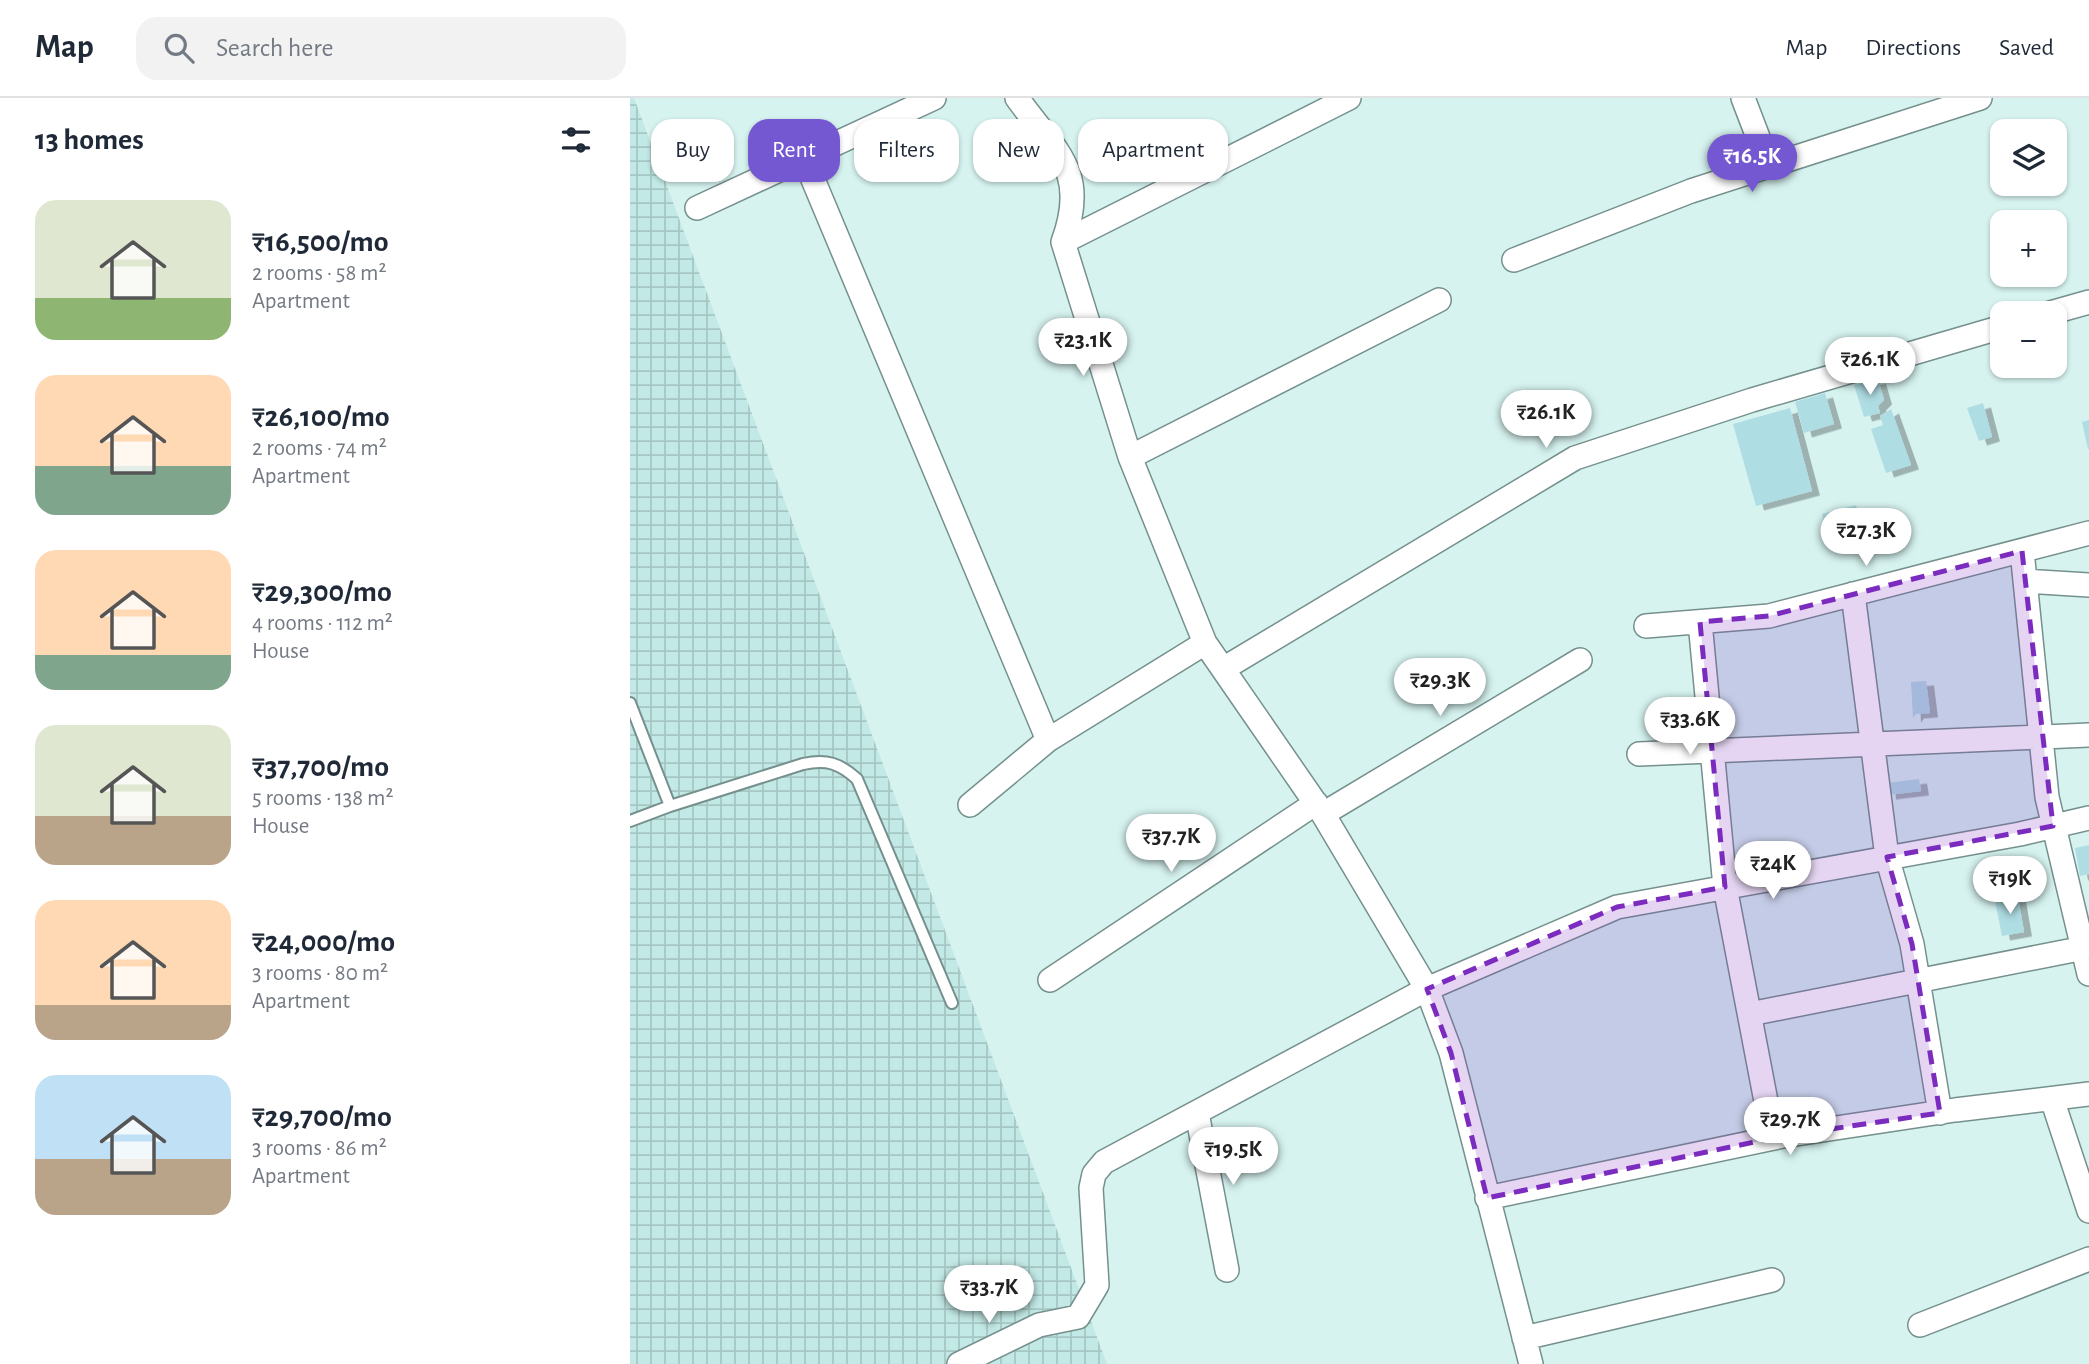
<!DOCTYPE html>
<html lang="en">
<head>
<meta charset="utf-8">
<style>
  :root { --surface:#fff; --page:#f2f2f3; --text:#1f2937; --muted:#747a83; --line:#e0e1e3; --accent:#7458d2 }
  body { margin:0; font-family:"Alegreya Sans",sans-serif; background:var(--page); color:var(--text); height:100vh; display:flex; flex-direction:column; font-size:26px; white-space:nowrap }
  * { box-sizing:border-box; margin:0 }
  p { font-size:23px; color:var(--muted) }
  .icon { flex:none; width:38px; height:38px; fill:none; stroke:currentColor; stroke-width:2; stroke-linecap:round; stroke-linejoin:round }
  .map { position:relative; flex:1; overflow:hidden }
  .panel { display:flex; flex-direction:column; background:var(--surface); width:630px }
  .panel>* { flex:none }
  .hud { position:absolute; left:21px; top:21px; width:665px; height:63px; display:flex; gap:14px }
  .fabs { position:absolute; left:1360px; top:21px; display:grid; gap:14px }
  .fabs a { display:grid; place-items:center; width:77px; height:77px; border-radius:14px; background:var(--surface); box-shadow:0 2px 5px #0004; font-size:35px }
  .price { position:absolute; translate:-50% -60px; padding:0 16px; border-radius:24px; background:#fff; color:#222; font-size:23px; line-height:46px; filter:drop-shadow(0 2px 4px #0008) }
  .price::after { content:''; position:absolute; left:50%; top:42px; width:21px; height:16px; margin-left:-10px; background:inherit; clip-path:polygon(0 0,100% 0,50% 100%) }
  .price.active { background:var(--accent); color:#fff }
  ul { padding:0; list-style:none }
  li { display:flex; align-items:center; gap:21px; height:175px; padding:0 35px }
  li span { display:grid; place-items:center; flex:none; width:196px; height:140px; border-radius:21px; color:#555 }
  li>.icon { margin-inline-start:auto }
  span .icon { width:84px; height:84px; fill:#fffc; stroke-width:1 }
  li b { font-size:30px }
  h2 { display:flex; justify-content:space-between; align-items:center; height:84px; padding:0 35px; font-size:30px }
  .chip { padding:0 24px; border-radius:21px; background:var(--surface); box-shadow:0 2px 5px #0004; font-size:24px; line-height:63px }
  .chip.active { background:var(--accent); color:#fff }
  header { display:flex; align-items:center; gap:42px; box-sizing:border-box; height:98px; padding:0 35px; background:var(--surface); border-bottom:2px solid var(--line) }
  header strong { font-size:33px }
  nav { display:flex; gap:38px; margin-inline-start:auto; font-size:24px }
  .search { width:490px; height:63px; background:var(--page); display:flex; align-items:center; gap:18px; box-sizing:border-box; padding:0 24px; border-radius:21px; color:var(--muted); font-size:26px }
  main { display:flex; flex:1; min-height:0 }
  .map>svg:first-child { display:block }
</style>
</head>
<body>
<header>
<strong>Map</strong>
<div class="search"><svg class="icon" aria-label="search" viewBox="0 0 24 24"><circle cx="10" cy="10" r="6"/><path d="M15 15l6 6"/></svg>Search here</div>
<nav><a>Map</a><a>Directions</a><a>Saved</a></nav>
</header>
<main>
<section class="panel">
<h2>13 homes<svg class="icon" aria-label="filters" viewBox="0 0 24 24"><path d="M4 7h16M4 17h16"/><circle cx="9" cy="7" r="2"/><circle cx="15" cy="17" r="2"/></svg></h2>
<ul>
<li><span style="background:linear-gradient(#dfe7d0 70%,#8fb573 0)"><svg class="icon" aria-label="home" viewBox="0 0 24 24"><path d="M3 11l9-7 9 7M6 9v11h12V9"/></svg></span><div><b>₹16,500/mo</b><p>2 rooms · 58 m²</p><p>Apartment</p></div></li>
<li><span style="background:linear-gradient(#ffd9b3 65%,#7fa58c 0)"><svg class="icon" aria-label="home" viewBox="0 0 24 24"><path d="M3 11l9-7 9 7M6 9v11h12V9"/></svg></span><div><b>₹26,100/mo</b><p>2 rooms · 74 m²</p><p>Apartment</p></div></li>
<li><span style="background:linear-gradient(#ffd9b3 75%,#7fa58c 0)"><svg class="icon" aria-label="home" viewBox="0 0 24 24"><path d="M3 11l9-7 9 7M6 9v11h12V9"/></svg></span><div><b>₹29,300/mo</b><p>4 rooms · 112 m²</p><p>House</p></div></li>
<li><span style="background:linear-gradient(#dfe7d0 65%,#b9a48a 0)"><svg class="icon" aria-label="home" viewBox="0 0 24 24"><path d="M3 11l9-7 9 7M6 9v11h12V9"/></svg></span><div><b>₹37,700/mo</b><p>5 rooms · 138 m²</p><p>House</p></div></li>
<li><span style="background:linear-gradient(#ffd9b3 75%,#b9a48a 0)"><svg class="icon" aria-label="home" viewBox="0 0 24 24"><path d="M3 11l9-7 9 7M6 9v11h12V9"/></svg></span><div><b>₹24,000/mo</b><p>3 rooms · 80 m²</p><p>Apartment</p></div></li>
<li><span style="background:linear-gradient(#bfe0f5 60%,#b9a48a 0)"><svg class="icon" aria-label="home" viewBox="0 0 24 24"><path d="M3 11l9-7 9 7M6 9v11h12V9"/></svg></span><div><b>₹29,700/mo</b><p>3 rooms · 86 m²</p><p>Apartment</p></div></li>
</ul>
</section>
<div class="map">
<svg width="1459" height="1266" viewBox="0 0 1459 1266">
  <defs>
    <pattern id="industrial-grid" width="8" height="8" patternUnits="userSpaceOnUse" patternTransform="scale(1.75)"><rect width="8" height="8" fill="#c2e9e5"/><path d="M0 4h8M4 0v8" fill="none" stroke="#a6c7c4"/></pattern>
    <filter id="shadow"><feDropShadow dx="8" dy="4.5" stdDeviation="0" flood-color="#0004"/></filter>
  </defs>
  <rect width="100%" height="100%" fill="#d6f3f0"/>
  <path fill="url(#industrial-grid)" d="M 0,0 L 4,0 L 477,1266 L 0,1266 Z"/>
  <path fill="#afdde4" filter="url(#shadow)" d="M 1248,281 L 1254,302 L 1248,308 L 1250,315 L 1234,319 L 1224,287 Z
    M 1195,295 L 1204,326 L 1174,335 L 1165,304 Z
    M 1353,305 L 1362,339 L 1349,343 L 1337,310 Z
    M 1160,310 L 1182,393 L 1126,408 L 1103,326 Z
    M 1261,311 L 1281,367 L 1256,375 L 1241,331 L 1253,327 L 1250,318 Z
    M 1459,322 L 1459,351 L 1458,351 L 1452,324 Z
    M 1226,407 L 1235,438 L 1201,448 L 1192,416 Z
    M 1296,583 L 1300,615 L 1286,616 L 1283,620 L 1281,584 Z
    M 1289,681 L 1291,693 L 1258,697 L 1257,685 Z
    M 1459,747 L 1459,776 L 1450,778 L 1445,750 Z
    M 1388,799 L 1394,834 L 1372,838 L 1365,803 Z"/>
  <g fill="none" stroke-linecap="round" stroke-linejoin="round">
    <defs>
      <path id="service" d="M 0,605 L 40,708 L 0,723
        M 40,708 L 173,666 C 197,661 209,665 227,681 L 322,905"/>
      <path id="minor" d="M 387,0 C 426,54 459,73 433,144 L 500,359 L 575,545 L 693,716 L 797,891 L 821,955 L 901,1266
        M 1113,0 L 1139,68
        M 174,60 L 418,642 L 340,707
        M 67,110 L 304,0
        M 433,144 L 719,0
        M 884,162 L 1061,93 L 1350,0
        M 1420,215 L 1459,204
        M 500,359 L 809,202
        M 1392,453 L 1417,699 L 1459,876
        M 1395,483 L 1459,487
        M 1223,496 L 1257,759 L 1282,846 L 1310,1015
        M 1070,524 L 1095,789 L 1143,1040
        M 1016,528 L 1139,518 L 1459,435
        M 593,571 L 945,360 L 1122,302 L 1372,229
        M 418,642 L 575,545
        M 1009,656 L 1459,637
        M 693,716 L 950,562
        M 420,882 L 686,705
        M 1120,916 L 1459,849
        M 1422,1001 L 1459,1113
        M 567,1015 L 597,1172
        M 857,1100 L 1153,1038 L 1325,1012 L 1459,996
        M 1290,1227 L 1459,1161
        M 894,1240 L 1142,1182
        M 329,1266 L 409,1227 L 448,1219 L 467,1187 L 461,1090 L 464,1076 L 474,1064 L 797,891 L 987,809 L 1390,736 L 1459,720"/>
    </defs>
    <use href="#service" stroke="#75908d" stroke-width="14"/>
    <use href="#minor" stroke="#75908d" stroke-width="26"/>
    <use href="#service" stroke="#fff" stroke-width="10"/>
    <use href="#minor" stroke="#fff" stroke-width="23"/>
  </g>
  <path fill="#7b2cbf" fill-opacity="0.2" stroke="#7b2cbf" stroke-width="5" stroke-dasharray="14 9" stroke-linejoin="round" d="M 1392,453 L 1423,728 L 1257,759 L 1282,846 L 1310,1015 L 1153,1038 L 857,1100 L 821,955 L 797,891 L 987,809 L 1095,789 L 1070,524 L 1139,518 Z"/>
</svg>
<div class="fabs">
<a><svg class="icon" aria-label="layers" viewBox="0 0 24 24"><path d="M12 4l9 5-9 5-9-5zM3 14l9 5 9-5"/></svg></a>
<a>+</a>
<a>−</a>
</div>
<b class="price active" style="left:1122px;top:96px">₹16.5K</b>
<b class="price" style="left:453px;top:280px">₹23.1K</b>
<b class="price" style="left:1240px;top:299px">₹26.1K</b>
<b class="price" style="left:916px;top:352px">₹26.1K</b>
<b class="price" style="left:1236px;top:470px">₹27.3K</b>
<b class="price" style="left:810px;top:620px">₹29.3K</b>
<b class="price" style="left:1060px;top:659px">₹33.6K</b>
<b class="price" style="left:541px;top:776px">₹37.7K</b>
<b class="price" style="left:1143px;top:803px">₹24K</b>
<b class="price" style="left:1380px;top:818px">₹19K</b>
<b class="price" style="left:1160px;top:1059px">₹29.7K</b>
<b class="price" style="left:603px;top:1089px">₹19.5K</b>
<b class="price" style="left:359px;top:1227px">₹33.7K</b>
<div class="hud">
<a class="chip">Buy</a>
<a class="chip active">Rent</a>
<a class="chip">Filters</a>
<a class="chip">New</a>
<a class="chip">Apartment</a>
</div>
</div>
</main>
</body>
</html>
